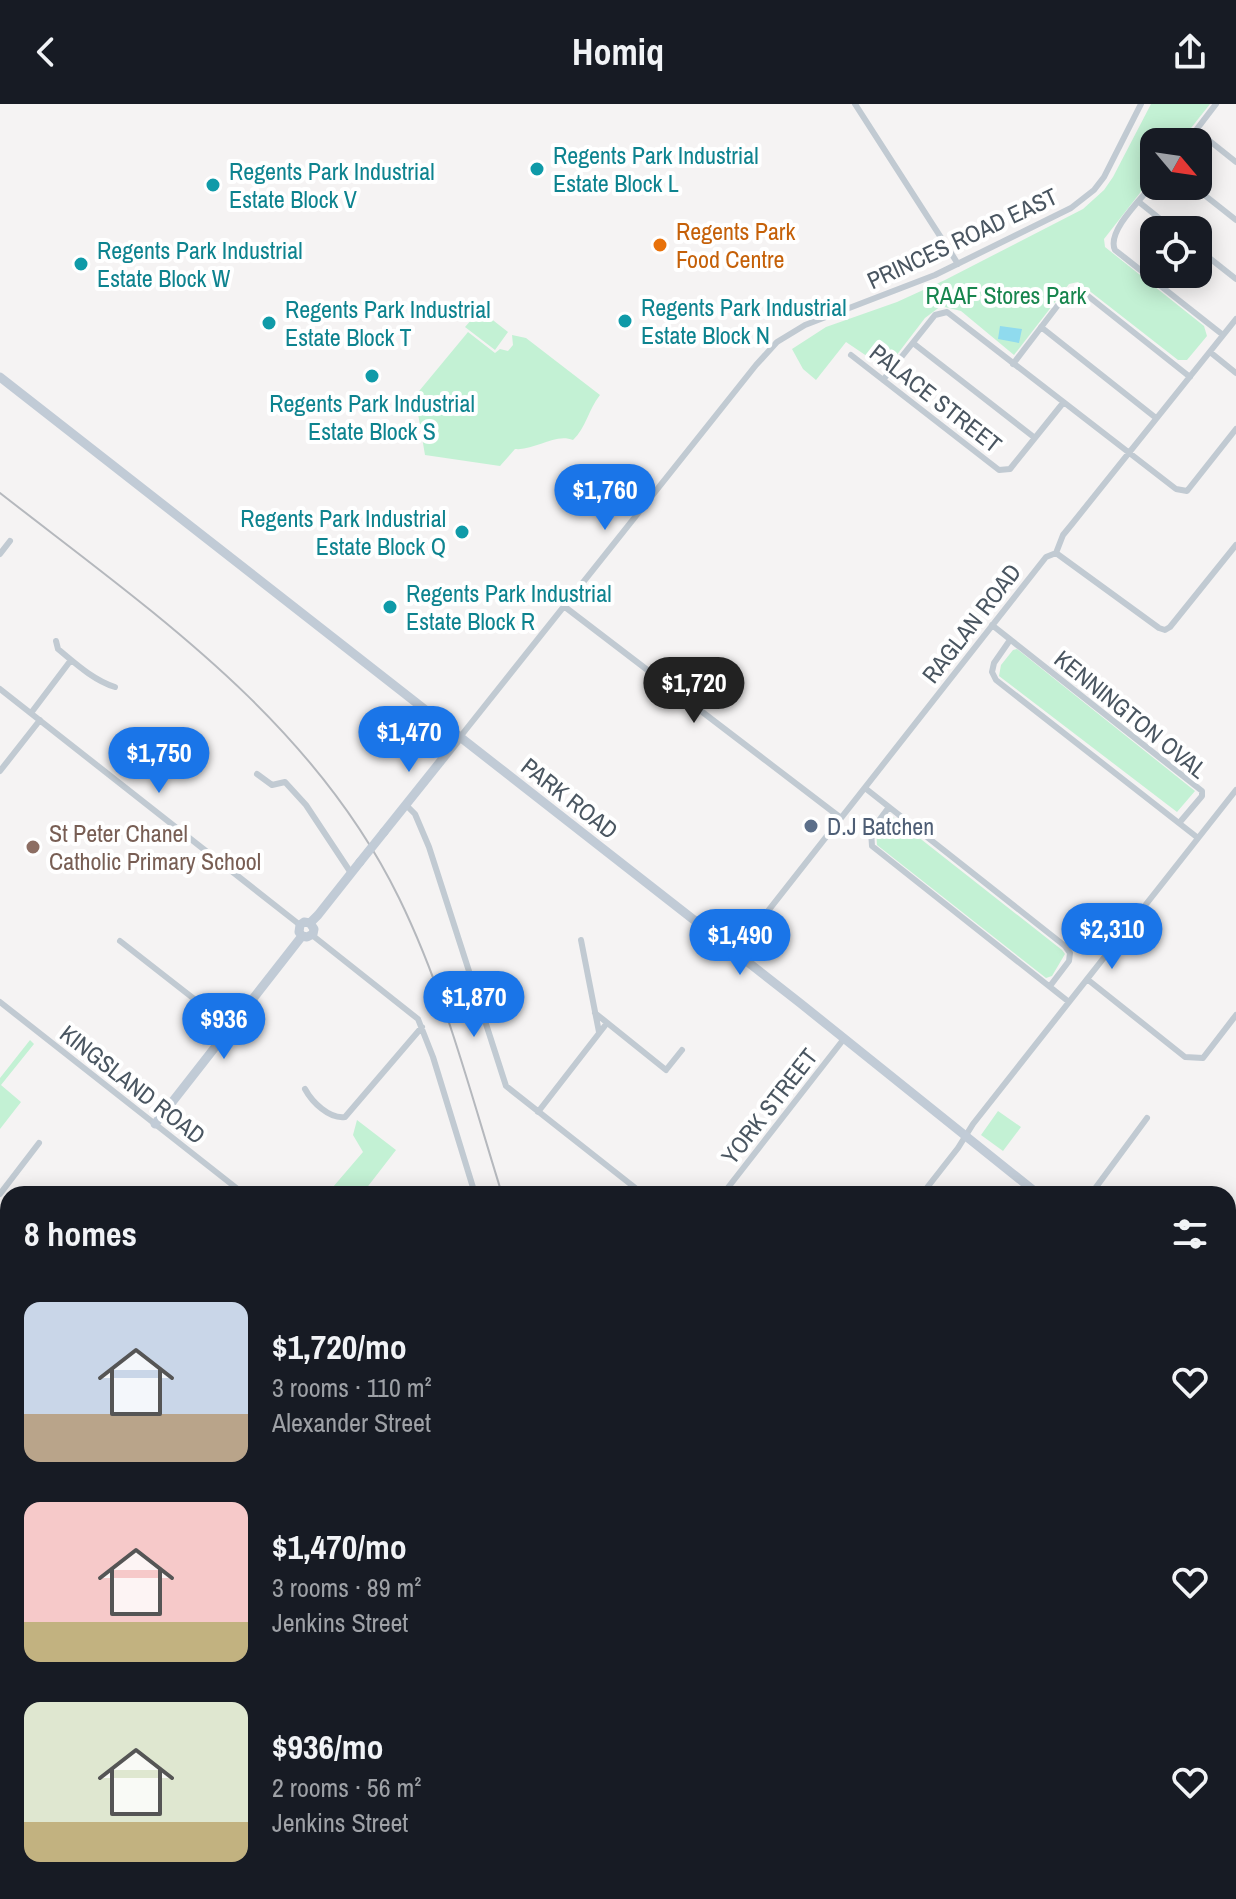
<!DOCTYPE html>
<html lang="en">
<head>
<meta charset="utf-8">
<style>
  :root { --surface:#171b24; --page:#20242c; --text:#f1f3f6; --muted:#9ea1a6; --accent:#1a75e8 }
  body { margin:0; font-family:"Archivo Narrow",sans-serif; background:var(--page); color:var(--text); height:100vh; display:flex; flex-direction:column; font-size:30px; white-space:nowrap }
  * { box-sizing:border-box; margin:0 }
  p { font-size:26px; color:var(--muted) }
  .icon { flex:none; width:44px; height:44px; fill:none; stroke:currentColor; stroke-width:2; stroke-linecap:round; stroke-linejoin:round }
  .map { position:relative; flex:1; overflow:hidden }
  .sheet { position:absolute; left:0px; top:1082px; width:1236px; height:714px; display:flex; flex-direction:column; background:var(--surface); border-radius:24px 24px 0 0; box-shadow:0 4px 20px #0003 }
  .sheet>* { flex:none }
  .needle { width:52px; rotate:119deg }
  .buttons { position:absolute; left:1140px; top:24px; display:grid; gap:16px }
  .buttons a { display:grid; place-items:center; width:72px; height:72px; border-radius:16px; background:var(--surface); box-shadow:0 4px 20px #0003; font-size:40px }
  .price { position:absolute; translate:-50% -68px; padding:0 18px; border-radius:28px; background:var(--accent); color:#fff; font-size:26px; line-height:52px; filter:drop-shadow(0 2px 4px #0008) }
  .price::after { content:''; position:absolute; left:50%; top:48px; width:24px; height:18px; margin-left:-12px; background:inherit; clip-path:polygon(0 0,100% 0,50% 100%) }
  .price.selected { background:#222; color:#fff }
  ul { padding:0; list-style:none }
  li { display:flex; align-items:center; gap:24px; height:200px; padding:0 24px }
  li span { display:grid; place-items:center; flex:none; width:224px; height:160px; border-radius:16px; color:#555 }
  li>.icon { margin-inline-start:auto }
  span .icon { width:96px; height:96px; fill:#fffc; stroke-width:1 }
  li b { font-size:34px }
  h2 { display:flex; justify-content:space-between; align-items:center; height:96px; padding:0 24px; font-size:34px }
  header { display:flex; justify-content:space-between; align-items:center; height:104px; padding:0 24px; background:var(--surface); font-size:36px; font-weight:800 }
  .map>svg:first-child { display:block }
</style>
</head>
<body>
<header><svg class="icon" aria-label="back" viewBox="0 0 24 24"><path d="M15 5l-7 7 7 7"/></svg>Homiq<svg class="icon" aria-label="share" viewBox="0 0 24 24"><path d="M12 15V3M7 8l5-5 5 5M5 13v7h14v-7"/></svg></header>
<div class="map">
<svg width="1236" height="1795" viewBox="0 0 1236 1795">
  <rect width="100%" height="100%" fill="#f5f3f3"/>
  <path fill="#c3f1d4" d="M 1151,0 L 1210,0 L 1180,38 L 1154,38 L 1154,71 L 1104,135 L 1105,143 L 1204,222 L 1207,232 L 1187,256 L 1178,256 L 1078,178 L 1069,180 L 1014,251 L 961,207 L 941,202 L 925,214 L 886,265 L 846,238 L 816,276 L 803,265 L 792,245 L 826,223 L 897,198 L 945,176 L 1083,105 L 1104,86 L 1113,73 Z
    M 480,206 L 508,228 L 495,246 L 465,223 Z
    M 468,228 L 495,249 L 500,245 L 508,247 L 513,241 L 512,231 L 526,234 L 600,291 C 588,306 586,324 573,336 C 554,329 535,347 515,345 L 500,362 L 425,351 L 415,292 Z
    M 1017,545 L 1195,687 L 1177,708 L 999,572 L 1001,561 L 1013,546 Z
    M 889,710 L 1062,846 L 1065,850 L 1052,872 L 1046,874 L 877,741 L 876,727 Z
    M 30,936 L 34,940 L 1,981 L 21,998 L 0,1025 L 0,974 Z
    M 998,1007 L 1021,1023 L 1003,1047 L 981,1031 Z
    M 357,1016 L 396,1046 L 362,1090 L 347,1090 L 338,1083 L 333,1090 L 327,1090 L 363,1048 L 353,1031 Z
    M 1228,1125 L 1233,1127 L 1234,1137 L 1229,1144 L 1236,1149 L 1236,1227 L 1228,1221 Z
    M 1031,1788 L 1066,1788 L 1076,1794 L 1028,1795 Z"/>
  <path fill="#90dbee" d="M 1000,222 L 1022,225 L 1019,239 L 998,235 Z"/>
  <g fill="none" stroke-linecap="round" stroke-linejoin="round">
    <path stroke="#90dbee" stroke-width="2" d="M 605,1788 L 606,1795"/>
    <path stroke="#c1cad2" stroke-width="6" d="M 855,0 L 958,160
      M 1196,26 L 1236,58
      M 1187,38 L 1216,0
      M 1154,79 C 1142,94 1106,128 1115,146 L 1223,231
      M 1193,82 L 1236,116
      M 1139,98 L 1174,126
      M 1198,145 L 1236,175
      M 1041,223 L 1156,314
      M 913,239 L 1035,334
      M 1210,248 L 1236,269
      M 851,251 L 999,366 L 1010,365 L 1063,299
      M 1013,260 L 1068,188 L 1074,186 L 1083,188 L 1190,273
      M 883,276 L 935,211 L 947,208 L 1176,385 L 1187,387 L 1236,325
      M 1056,449 L 1159,524 L 1165,526 L 1170,523 L 1236,441
      M 0,450 L 10,437
      M 565,503 L 841,714
      M 992,521 L 1202,687 L 1202,692 L 1180,718
      M 1010,536 L 994,559 L 992,568 L 996,576 L 1198,734
      M 56,537 L 58,545 C 75,559 93,576 115,583
      M 0,585 L 300,821
      M 31,609 L 71,556
      M 460,633 L 756,261 L 777,238 L 805,221 L 935,171 L 1071,104 L 1094,86 L 1104,73 L 1141,0
      M 0,667 L 40,616
      M 257,670 L 272,681 L 285,678 L 306,701 L 351,769
      M 865,684 L 1065,842 L 1070,849 L 1069,857 L 1050,882
      M 406,701 L 415,710 L 429,743 L 506,982 L 643,1090
      M 889,703 L 871,727 L 872,742 L 1069,898
      M 312,831 L 418,915 L 433,953 L 475,1090
      M 581,836 L 599,928
      M 120,837 L 230,923
      M 735,849 L 1046,453 L 1056,449 L 1063,431 L 1072,420 L 1236,215
      M 1087,875 L 1185,953 L 1203,954 L 1236,911
      M 0,898 L 244,1090
      M 595,909 L 666,966 L 682,946
      M 305,985 C 312,998 329,1015 345,1013 L 422,923
      M 538,1008 L 607,919
      M 0,1090 L 39,1039
      M 723,1090 L 843,936
      M 922,1090 L 958,1044 L 973,1020 L 1236,686
      M 1091,1090 L 1147,1014
      M 1228,1117 L 1236,1119
      M 0,1192 L 8,1198
      M 0,1377 L 8,1367
      M 1228,1403 L 1236,1409
      M 0,1483 L 8,1490
      M 1228,1577 L 1236,1583
      M 0,1628 L 8,1634
      M 1228,1749 L 1236,1755
      M 0,1764 L 8,1771
      M 30,1788 L 39,1795
      M 341,1788 L 349,1795
      M 469,1788 L 469,1795
      M 590,1788 L 590,1795
      M 693,1788 L 693,1795
      M 188,1795 L 193,1788
      M 443,1795 L 449,1788
      M 875,1795 L 875,1788
      M 1014,1795 L 1017,1788"/>
    <path stroke="#c1cbd6" stroke-width="9" d="M 0,273 L 800,899 L 1038,1090
      M 384,728 L 460,633
      M 302,832 L 299,828 L 300,821 L 304,818 L 310,819 L 318,811 L 360,758
      M 302,832 L 307,833 L 313,830 L 314,825 L 310,819
      M 155,1020 L 302,832
      M 1228,1237 L 1236,1244"/>
    <path stroke="#b5b8bd" stroke-width="2" d="M 0,389 C 151,507 312,616 399,794 C 445,888 471,991 502,1090
      M 627,1788 L 629,1795
      M 643,1788 L 644,1795"/>
    <path stroke="#c1cbd6" stroke-width="9" d="M 360,758 L 384,728"/>
  </g>
  <g fill="#0f9aa8" stroke="#fff" stroke-width="3">
    <circle cx="537" cy="65" r="8"/>
    <circle cx="213" cy="81" r="8"/>
    <circle cx="81" cy="160" r="8"/>
    <circle cx="625" cy="217" r="8"/>
    <circle cx="269" cy="219" r="8"/>
    <circle cx="372" cy="272" r="8"/>
    <circle cx="462" cy="428" r="8"/>
    <circle cx="390" cy="503" r="8"/>
  </g>
  <circle fill="#e8710a" stroke="#fff" stroke-width="3" cx="660" cy="141" r="8"/>
  <circle fill="#5c6f8a" stroke="#fff" stroke-width="3" cx="811" cy="722" r="8"/>
  <circle fill="#8d6e63" stroke="#fff" stroke-width="3" cx="33" cy="743" r="8"/>
  <g text-anchor="middle" dominant-baseline="central" stroke-width="8" stroke-linejoin="round" paint-order="stroke">
    <g font-size="24" fill="#0d838f" stroke="#fff" text-anchor="start">
      <text x="553" y="51">Regents Park Industrial<tspan x="553" dy="28">Estate Block L</tspan></text>
      <text x="229" y="67">Regents Park Industrial<tspan x="229" dy="28">Estate Block V</tspan></text>
      <text x="97" y="146">Regents Park Industrial<tspan x="97" dy="28">Estate Block W</tspan></text>
      <text x="641" y="203">Regents Park Industrial<tspan x="641" dy="28">Estate Block N</tspan></text>
      <text x="285" y="205">Regents Park Industrial<tspan x="285" dy="28">Estate Block T</tspan></text>
      <text x="372" y="299" text-anchor="middle">Regents Park Industrial<tspan x="372" dy="28">Estate Block S</tspan></text>
      <text x="446" y="414" text-anchor="end">Regents Park Industrial<tspan x="446" dy="28">Estate Block Q</tspan></text>
      <text x="406" y="489">Regents Park Industrial<tspan x="406" dy="28">Estate Block R</tspan></text>
    </g>
    <g font-size="24" fill="#c56008" stroke="#fff" text-anchor="start">
      <text x="676" y="127">Regents Park<tspan x="676" dy="28">Food Centre</tspan></text>
    </g>
    <g font-size="24" fill="#4a5661" stroke="#fff">
      <text transform="translate(962 134) rotate(-25)">PRINCES ROAD EAST</text>
      <text transform="translate(936 294) rotate(38)">PALACE STREET</text>
      <text transform="translate(971 519) rotate(-52)">RAGLAN ROAD</text>
      <text transform="translate(1131 610) rotate(39)">KENNINGTON OVAL</text>
      <text transform="translate(570 694) rotate(38)">PARK ROAD</text>
      <text transform="translate(133 980) rotate(38)">KINGSLAND ROAD</text>
      <text transform="translate(769 1002) rotate(-52)">YORK STREET</text>
    </g>
    <g font-size="24" fill="#17854d" stroke="#fff">
      <text x="1006" y="191">RAAF Stores Park</text>
    </g>
    <g font-size="24" fill="#4e5e75" stroke="#fff" text-anchor="start">
      <text x="827" y="722">D.J Batchen</text>
    </g>
    <g font-size="24" fill="#785e54" stroke="#fff" text-anchor="start">
      <text x="49" y="729">St Peter Chanel<tspan x="49" dy="28">Catholic Primary School</tspan></text>
    </g>
  </g>
</svg>
<div class="buttons">
<a><svg class="needle" viewBox="-14 -14 28 28"><path d="M0-13l5 13h-10z" fill="#e53935"/><path d="M0 13l5-13h-10z" fill="#9ea1a6"/></svg></a>
<a><svg class="icon" aria-label="locate" viewBox="0 0 24 24"><circle cx="12" cy="12" r="6"/><path d="M12 2v4M12 18v4M2 12h4M18 12h4"/></svg></a>
</div>
<b class="price" style="left:605px;top:428px">$1,760</b>
<b class="price selected" style="left:694px;top:621px">$1,720</b>
<b class="price" style="left:409px;top:670px">$1,470</b>
<b class="price" style="left:159px;top:691px">$1,750</b>
<b class="price" style="left:1112px;top:867px">$2,310</b>
<b class="price" style="left:740px;top:873px">$1,490</b>
<b class="price" style="left:474px;top:935px">$1,870</b>
<b class="price" style="left:224px;top:957px">$936</b>
<section class="sheet">
<h2>8 homes<svg class="icon" aria-label="filters" viewBox="0 0 24 24"><path d="M4 7h16M4 17h16"/><circle cx="9" cy="7" r="2"/><circle cx="15" cy="17" r="2"/></svg></h2>
<ul>
<li><span style="background:linear-gradient(#c9d6e8 70%,#b9a48a 0)"><svg class="icon" aria-label="home" viewBox="0 0 24 24"><path d="M3 11l9-7 9 7M6 9v11h12V9"/></svg></span><div><b>$1,720/mo</b><p>3 rooms · 110 m²</p><p>Alexander Street</p></div><svg class="icon" aria-label="heart" viewBox="0 0 24 24"><path d="M12 20l-8-8c-3-5 5-10 8-4 3-6 11-1 8 4z"/></svg></li>
<li><span style="background:linear-gradient(#f6c9c9 75%,#c2b280 0)"><svg class="icon" aria-label="home" viewBox="0 0 24 24"><path d="M3 11l9-7 9 7M6 9v11h12V9"/></svg></span><div><b>$1,470/mo</b><p>3 rooms · 89 m²</p><p>Jenkins Street</p></div><svg class="icon" aria-label="heart" viewBox="0 0 24 24"><path d="M12 20l-8-8c-3-5 5-10 8-4 3-6 11-1 8 4z"/></svg></li>
<li><span style="background:linear-gradient(#dfe7d0 75%,#c2b280 0)"><svg class="icon" aria-label="home" viewBox="0 0 24 24"><path d="M3 11l9-7 9 7M6 9v11h12V9"/></svg></span><div><b>$936/mo</b><p>2 rooms · 56 m²</p><p>Jenkins Street</p></div><svg class="icon" aria-label="heart" viewBox="0 0 24 24"><path d="M12 20l-8-8c-3-5 5-10 8-4 3-6 11-1 8 4z"/></svg></li>
</ul>
</section>
</div>
</body>
</html>
